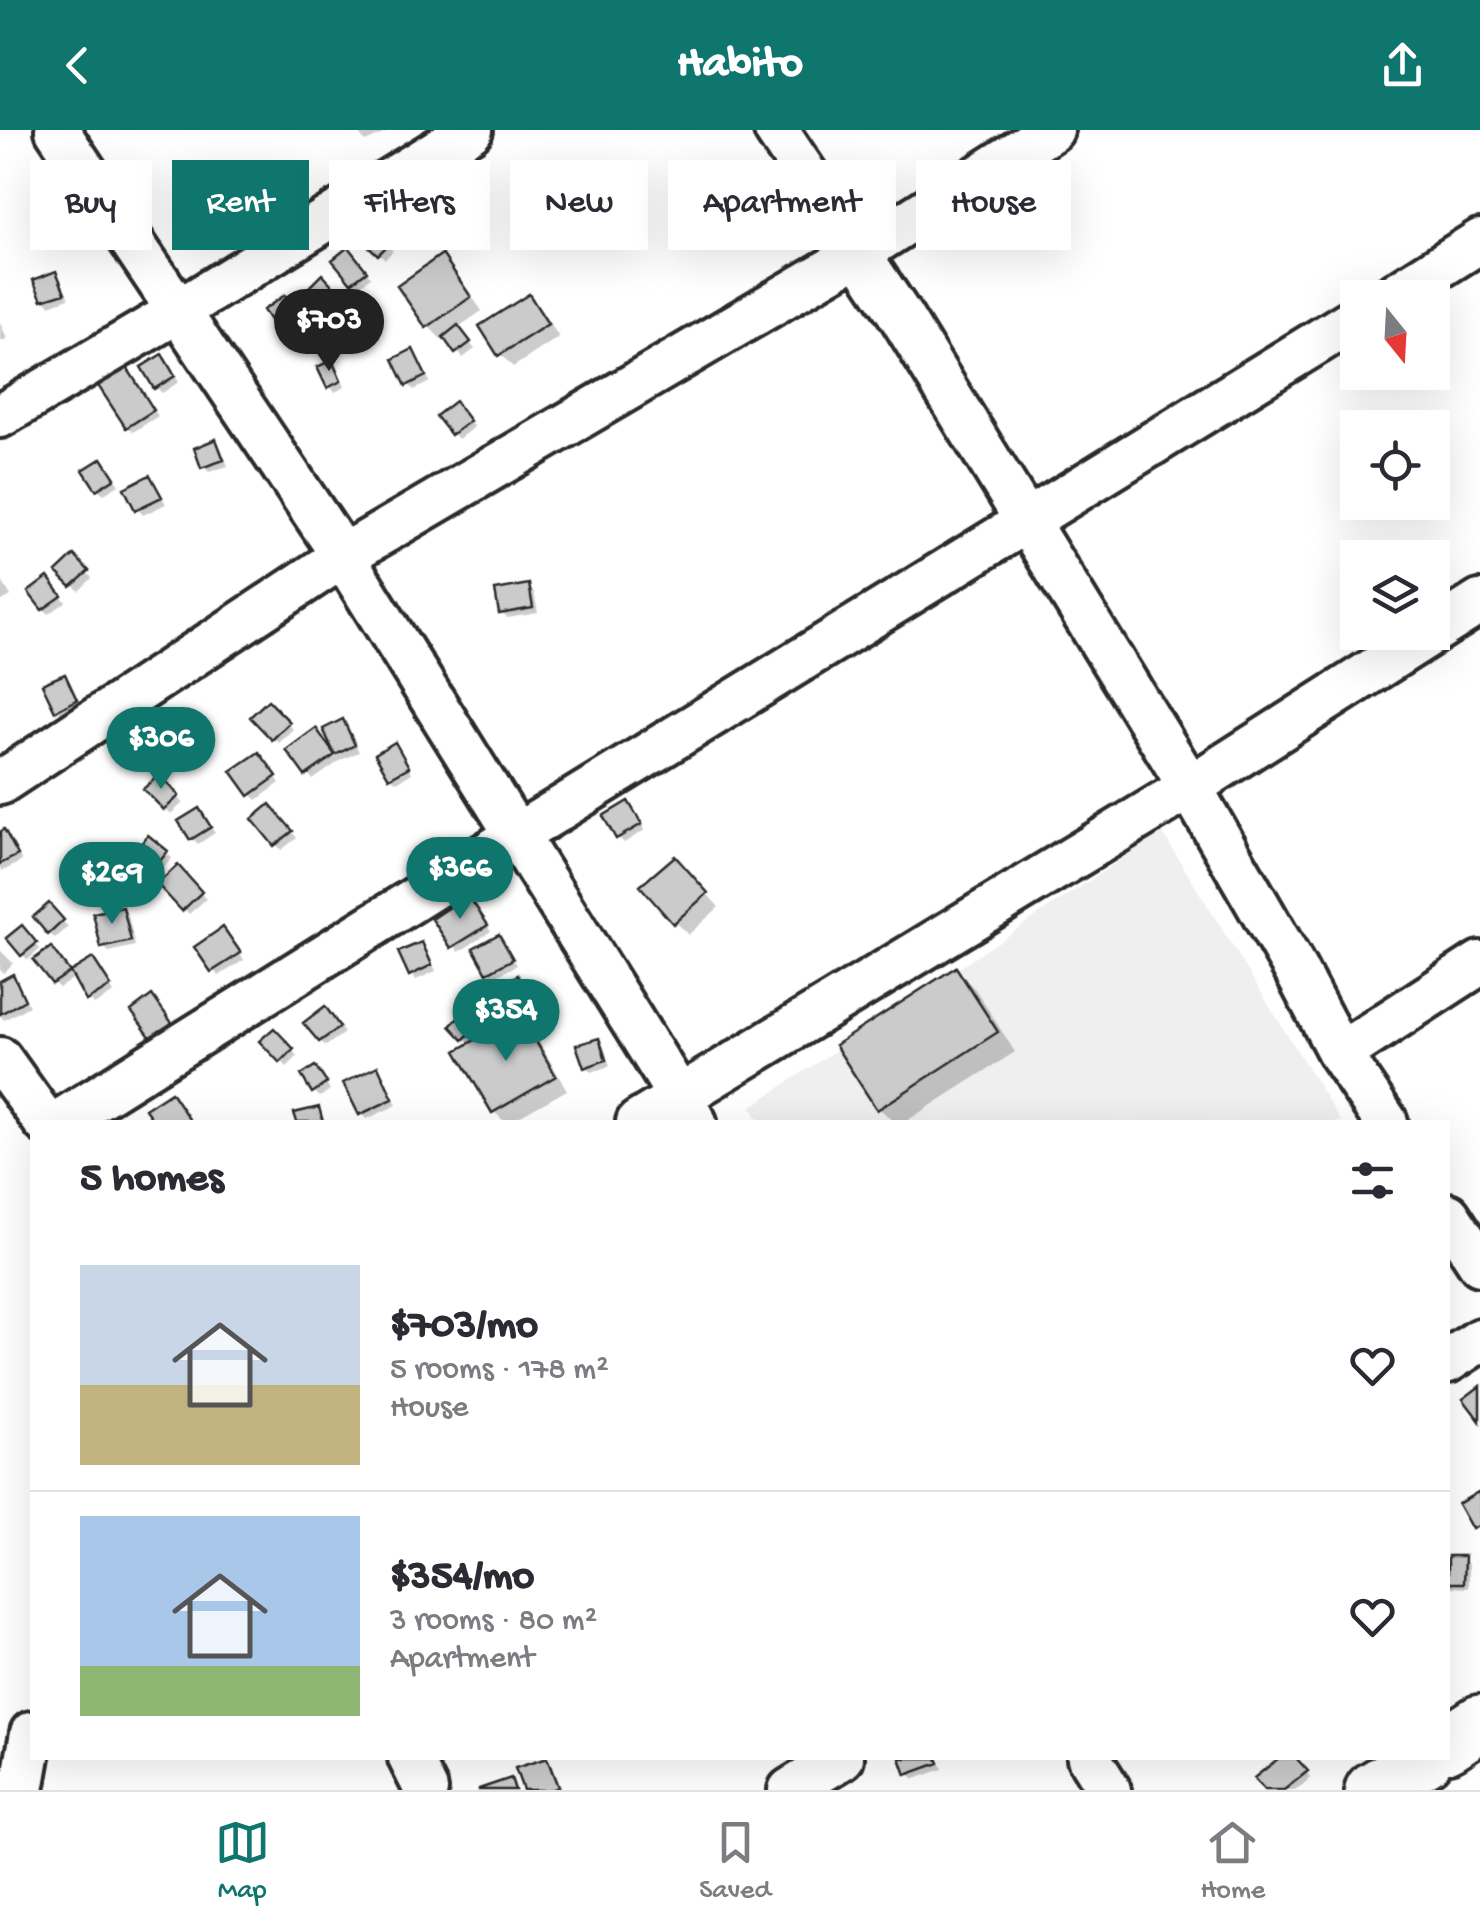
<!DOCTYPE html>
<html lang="en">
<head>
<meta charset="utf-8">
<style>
  :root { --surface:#fff; --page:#f2f2f3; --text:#2b2b33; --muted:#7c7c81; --line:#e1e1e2; --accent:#0f766e }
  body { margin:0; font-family:"Gochi Hand",sans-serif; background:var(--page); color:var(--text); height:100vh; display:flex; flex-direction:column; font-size:38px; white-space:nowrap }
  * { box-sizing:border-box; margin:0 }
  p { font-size:32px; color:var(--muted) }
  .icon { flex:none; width:55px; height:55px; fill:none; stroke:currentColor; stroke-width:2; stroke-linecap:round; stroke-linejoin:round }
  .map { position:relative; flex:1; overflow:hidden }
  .details { position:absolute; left:30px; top:990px; width:1420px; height:640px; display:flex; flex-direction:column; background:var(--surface); border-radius:0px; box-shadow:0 10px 40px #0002 }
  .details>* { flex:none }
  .hud { position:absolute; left:30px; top:30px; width:1420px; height:90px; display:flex; gap:20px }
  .needle { width:65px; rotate:162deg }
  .buttons { position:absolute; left:1340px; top:150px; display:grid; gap:20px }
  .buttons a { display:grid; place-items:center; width:110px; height:110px; border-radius:0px; background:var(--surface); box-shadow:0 10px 40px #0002; font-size:50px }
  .price { position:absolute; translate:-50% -85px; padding:0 22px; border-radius:35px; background:var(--accent); color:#fff; font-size:32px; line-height:65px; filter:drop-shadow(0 2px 5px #0008) }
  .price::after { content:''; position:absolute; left:50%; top:60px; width:30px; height:22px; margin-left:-15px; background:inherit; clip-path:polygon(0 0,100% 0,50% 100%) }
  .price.selected { background:#222; color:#fff }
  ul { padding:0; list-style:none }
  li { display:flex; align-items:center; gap:30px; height:250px; padding:0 50px }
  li+li { border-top:2px solid var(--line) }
  li span { display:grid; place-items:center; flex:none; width:280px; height:200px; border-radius:0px; color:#555 }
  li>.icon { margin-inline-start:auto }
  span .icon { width:120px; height:120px; fill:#fffc; stroke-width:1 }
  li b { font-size:42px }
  h2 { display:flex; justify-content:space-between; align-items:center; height:120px; padding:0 50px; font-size:42px }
  .chip { padding:0 35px; border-radius:0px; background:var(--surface); box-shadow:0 10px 40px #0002; font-size:35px; line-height:90px }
  .chip.selected { background:var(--accent); color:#fff }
  header { display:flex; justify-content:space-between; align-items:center; height:130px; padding:0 50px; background:var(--accent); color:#fff; font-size:45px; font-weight:700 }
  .tabs { display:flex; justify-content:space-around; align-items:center; height:140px; border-top:2px solid var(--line); background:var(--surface); font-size:28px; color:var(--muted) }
  .tabs a { display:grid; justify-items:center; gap:5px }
  .tabs .selected { color:var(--accent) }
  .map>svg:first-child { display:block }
</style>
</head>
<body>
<header><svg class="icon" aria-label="back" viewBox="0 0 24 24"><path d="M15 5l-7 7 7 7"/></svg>Habito<svg class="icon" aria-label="share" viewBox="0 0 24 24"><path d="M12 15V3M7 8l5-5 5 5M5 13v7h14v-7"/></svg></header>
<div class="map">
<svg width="1480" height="1660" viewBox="0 0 1480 1660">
  <rect width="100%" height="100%" fill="#fff"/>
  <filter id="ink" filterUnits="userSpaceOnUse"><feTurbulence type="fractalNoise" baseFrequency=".01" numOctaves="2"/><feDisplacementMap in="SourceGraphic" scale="20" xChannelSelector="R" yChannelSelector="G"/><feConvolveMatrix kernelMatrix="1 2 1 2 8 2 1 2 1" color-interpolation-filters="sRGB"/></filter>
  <g filter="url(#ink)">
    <path fill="#efefef" d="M 1162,702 L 1341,992 L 760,992 L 751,977 Z"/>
    <path fill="#0003" d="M 356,0 L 387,0 L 388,2 L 365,12 Z
      M 455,53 L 474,80 L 451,96 L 426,63 Z
      M 55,74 L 68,78 L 75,84 L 79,92 L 76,105 L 67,109 L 58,107 L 47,96 L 44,87 L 48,79 Z
      M 376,104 L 393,121 L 385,129 L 368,112 Z
      M 354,126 L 371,147 L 358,157 L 352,152 Z
      M 442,128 L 454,140 L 482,181 L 457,198 L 475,219 L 463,228 L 445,206 L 441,209 L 428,196 L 401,156 Z
      M 56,144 L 61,150 L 69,168 L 50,175 L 44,169 Z
      M 322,148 L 336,162 L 322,176 L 307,162 Z
      M 528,167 L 541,180 L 559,207 L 513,237 L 500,224 Z
      M 290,174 L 302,191 L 284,203 L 278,197 Z
      M 351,178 L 357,184 L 355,192 L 345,191 L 339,185 Z
      M 0,192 L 7,209 L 0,211 Z
      M 412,222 L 418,228 L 430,252 L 414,260 L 408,254 Z
      M 162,227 L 179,252 L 162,263 L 156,257 Z
      M 331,233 L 337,239 L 345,257 L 335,262 L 329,256 Z
      M 131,245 L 158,286 L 133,302 L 127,296 Z
      M 460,280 L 474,297 L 458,309 L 453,303 Z
      M 215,312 L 221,318 L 228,336 L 209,342 L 203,336 Z
      M 107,337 L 119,355 L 104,364 L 98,359 Z
      M 150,348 L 155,354 L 166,374 L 143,385 L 138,379 L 128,359 Z
      M 74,429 L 92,448 L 79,461 L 60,442 Z
      M 0,448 L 11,466 L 0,472 Z
      M 53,456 L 66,472 L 49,484 L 44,479 Z
      M 528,456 L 534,462 L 538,483 L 507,488 L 501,483 Z
      M 64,547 L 70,552 L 81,576 L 62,585 L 57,579 Z
      M 268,573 L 293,599 L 279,613 L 254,587 Z
      M 342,592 L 348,598 L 359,622 L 341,630 L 313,650 L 290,620 L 321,607 L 337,627 L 338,626 L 326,600 Z
      M 400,621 L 412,643 L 397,652 L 391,647 Z
      M 264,631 L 280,653 L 257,670 L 251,664 Z
      M 160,647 L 183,673 L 171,684 L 147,659 Z
      M 628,675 L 645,700 L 624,713 L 618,707 Z
      M 199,681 L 215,703 L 198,714 L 192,708 Z
      M 276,683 L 297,708 L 281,720 L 255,689 Z
      M 4,702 L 9,708 L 22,731 L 3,741 L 0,738 L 0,704 Z
      M 166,723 L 172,728 L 159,744 L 141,730 Z
      M 178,738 L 206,769 L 189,784 L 161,754 Z
      M 687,742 L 719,777 L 688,805 L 643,756 Z
      M 473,774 L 491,801 L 459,822 L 436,789 Z
      M 49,777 L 68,797 L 55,809 L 36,788 Z
      M 122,779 L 128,785 L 135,816 L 109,822 L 103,817 Z
      M 27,803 L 40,819 L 28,830 L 22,824 Z
      M 228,806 L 244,830 L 219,846 L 213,840 Z
      M 499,807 L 517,835 L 495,847 L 489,842 Z
      M 421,815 L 427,820 L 436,841 L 416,850 L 411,844 Z
      M 0,820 L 13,833 L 4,843 L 0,840 Z
      M 57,826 L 70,845 L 93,831 L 114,863 L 94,875 L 75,847 L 59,858 L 54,853 Z
      M 955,840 L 975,859 L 1015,922 L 905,992 L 894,992 L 879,978 Z
      M 12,847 L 18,853 L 29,876 L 4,890 L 0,885 L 0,854 Z
      M 517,848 L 523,854 L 534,876 L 517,885 L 532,900 L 567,960 L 510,992 L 505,992 L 494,982 L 510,893 L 502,884 Z
      M 471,879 L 488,896 L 470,913 L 453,896 Z
      M 330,885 L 344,903 L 326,916 L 320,911 Z
      M 274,901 L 298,926 L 287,937 L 263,911 Z
      M 598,911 L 604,916 L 610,936 L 591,942 L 586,936 Z
      M 378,939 L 383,945 L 397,975 L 367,989 L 361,983 Z
      M 320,944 L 330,960 L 320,967 L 314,961 Z
      M 1448,1429 L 1464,1429 L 1469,1435 L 1469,1458 L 1448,1457 Z
      M 903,1628 L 938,1628 L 943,1639 L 914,1649 L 908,1643 Z
      M 1283,1628 L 1294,1628 L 1311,1648 L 1296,1660 L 1268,1660 L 1258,1648 Z
      M 547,1630 L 552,1636 L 561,1660 L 525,1660 Z"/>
    <path fill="#cbcbcb" stroke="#2b2b2b" stroke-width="2.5" d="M 449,44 L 470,74 L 443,92 L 423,63 Z
      M42 88a16 16 0 1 1 32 0a16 16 0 1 1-32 0Z
      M 376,100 L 389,114 L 378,125 L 364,112 Z
      M 348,117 L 367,141 L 351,153 L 332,130 Z
      M 442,124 L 471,167 L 426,198 L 397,156 Z
      M 56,141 L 65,163 L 42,170 L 33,150 Z
      M 322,144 L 332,155 L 314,172 L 304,162 Z
      M 529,164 L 548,194 L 498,226 L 479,196 Z
      M 285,165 L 298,184 L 276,199 L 263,180 Z
      M 338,173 L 352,175 L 350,188 L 336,186 Z
      M 458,195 L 471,212 L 455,224 L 443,207 Z
      M 413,219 L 426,246 L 406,256 L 393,229 Z
      M 162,224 L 175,246 L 154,259 L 141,237 Z
      M 332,230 L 341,251 L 327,258 L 317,237 Z
      M 126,236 L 154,280 L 126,298 L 97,254 Z
      M 455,271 L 470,291 L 451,305 L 436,286 Z
      M 216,309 L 224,330 L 201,338 L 194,318 Z
      M 102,328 L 115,348 L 96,360 L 83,340 Z
      M 150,345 L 162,367 L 135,380 L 124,358 Z
      M 74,425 L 89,441 L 71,457 L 56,442 Z
      M 48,447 L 62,466 L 42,480 L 28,462 Z
      M 529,454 L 533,478 L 499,484 L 495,460 Z
      M 65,544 L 77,570 L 55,581 L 42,554 Z
      M 268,570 L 290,592 L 272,610 L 250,587 Z
      M 343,589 L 355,615 L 335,625 L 323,599 Z
      M 316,598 L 335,625 L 305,646 L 286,620 Z
      M 395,612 L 409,637 L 389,648 L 375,624 Z
      M 259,622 L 277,646 L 249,666 L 231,641 Z
      M 160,644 L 179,666 L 164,680 L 143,659 Z
      M 628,671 L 642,694 L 616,709 L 603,686 Z
      M 270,674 L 293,701 L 274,716 L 252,689 Z
      M 199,678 L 211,697 L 190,710 L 178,691 Z
      M 4,699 L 18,725 L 0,734 L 0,702 Z
      M 148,705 L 168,721 L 152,741 L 132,725 Z
      M 675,726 L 708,763 L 673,794 L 640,756 Z
      M 178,735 L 202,762 L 182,781 L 157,754 Z
      M 468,765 L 488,795 L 451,818 L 432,789 Z
      M 49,773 L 64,790 L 48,805 L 33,787 Z
      M 123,777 L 131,811 L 101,818 L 93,783 Z
      M 22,795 L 37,813 L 21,826 L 6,808 Z
      M 223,797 L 241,823 L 211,842 L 194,817 Z
      M 499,804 L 513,829 L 487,843 L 473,818 Z
      M 422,812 L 432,835 L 409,846 L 398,822 Z
      M 51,817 L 70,842 L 52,854 L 33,830 Z
      M 93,828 L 111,856 L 86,871 L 70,842 Z
      M 956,837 L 998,902 L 877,980 L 835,915 Z
      M 13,844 L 25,870 L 0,884 L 0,851 Z
      M 518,845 L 530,869 L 500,886 L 486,861 Z
      M 152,865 L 172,893 L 151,908 L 131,881 Z
      M 471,875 L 484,889 L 463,910 L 450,896 Z
      M 325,876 L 340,897 L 319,912 L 303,893 Z
      M 520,884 L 556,946 L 492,983 L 456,921 Z
      M 274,898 L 294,919 L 280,933 L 259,911 Z
      M 599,908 L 606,930 L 584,938 L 576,915 Z
      M 315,936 L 327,953 L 312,963 L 301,945 Z
      M 378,936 L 393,969 L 359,985 L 343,953 Z
      M 171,962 L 191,992 L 154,992 L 145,979 Z
      M 319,977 L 323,992 L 297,992 L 294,983 Z
      M 1480,1256 L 1480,1291 L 1463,1269 Z
      M 1478,1362 L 1480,1366 L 1480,1395 L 1472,1399 L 1458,1374 Z
      M 1448,1426 L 1465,1426 L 1464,1453 L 1448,1453 Z
      M 547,1628 L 558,1657 L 551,1660 L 523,1660 L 515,1638 Z
      M 900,1628 L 937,1628 L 939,1633 L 906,1645 Z
      M 1279,1628 L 1296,1628 L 1308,1641 L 1284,1660 L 1264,1660 L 1254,1648 Z
      M 511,1648 L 515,1660 L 479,1660 L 479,1659 Z"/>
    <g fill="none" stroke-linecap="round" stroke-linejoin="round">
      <defs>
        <path id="minor" d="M 57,0 L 343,426 L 695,992
          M 776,0 L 900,185 L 1190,657 L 1294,837 L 1340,924 L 1386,992
          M 1390,168 L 1480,111
          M 0,286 L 180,180 L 471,0
          M 0,653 L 343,426 L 859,123 L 1052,0
          M 1340,924 L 1480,833
          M 0,929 L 45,992
          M 59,992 L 517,705 L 1358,187
          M 638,992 L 1190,657 L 1480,472
          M 1448,1085 L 1480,1134
          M 1448,1231 L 1480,1210
          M 410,1628 L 426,1660
          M 1089,1628 L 1109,1660
          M 22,1660 L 32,1603
          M 790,1660 L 842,1628"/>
        <path id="major" d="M 1448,1614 L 1480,1593
          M 1373,1660 L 1425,1628"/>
      </defs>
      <use href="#minor" stroke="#2b2b2b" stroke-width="50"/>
      <use href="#major" stroke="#2b2b2b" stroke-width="62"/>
      <use href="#minor" stroke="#fff" stroke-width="42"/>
      <use href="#major" stroke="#fff" stroke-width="55"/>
    </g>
  </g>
</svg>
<div class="buttons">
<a><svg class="needle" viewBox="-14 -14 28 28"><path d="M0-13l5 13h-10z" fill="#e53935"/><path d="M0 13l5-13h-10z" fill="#7c7c81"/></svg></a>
<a><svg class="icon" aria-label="locate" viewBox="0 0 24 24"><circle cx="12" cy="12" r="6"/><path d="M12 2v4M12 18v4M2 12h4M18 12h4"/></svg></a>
<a><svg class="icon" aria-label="layers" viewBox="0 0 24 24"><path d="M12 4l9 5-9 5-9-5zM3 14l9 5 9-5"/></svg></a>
</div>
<b class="price selected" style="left:329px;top:244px">$703</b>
<b class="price" style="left:161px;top:662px">$306</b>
<b class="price" style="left:460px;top:792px">$366</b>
<b class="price" style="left:112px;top:797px">$269</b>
<b class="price" style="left:506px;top:934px">$354</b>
<div class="hud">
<a class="chip">Buy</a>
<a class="chip selected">Rent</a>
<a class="chip">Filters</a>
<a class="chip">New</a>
<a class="chip">Apartment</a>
<a class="chip">House</a>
</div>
<section class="details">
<h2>5 homes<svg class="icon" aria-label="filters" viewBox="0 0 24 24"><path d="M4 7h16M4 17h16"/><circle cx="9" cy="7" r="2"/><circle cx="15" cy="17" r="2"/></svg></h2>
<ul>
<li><span style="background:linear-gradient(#c9d6e8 60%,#c2b280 0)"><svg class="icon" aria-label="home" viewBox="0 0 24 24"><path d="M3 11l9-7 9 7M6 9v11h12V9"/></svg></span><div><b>$703/mo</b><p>5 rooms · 178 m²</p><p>House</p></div><svg class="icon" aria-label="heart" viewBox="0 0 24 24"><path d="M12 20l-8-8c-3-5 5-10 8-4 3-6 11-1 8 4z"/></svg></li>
<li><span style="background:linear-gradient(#a9c7e8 75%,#8fb573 0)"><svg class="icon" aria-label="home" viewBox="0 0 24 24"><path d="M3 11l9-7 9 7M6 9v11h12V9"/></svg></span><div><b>$354/mo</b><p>3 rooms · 80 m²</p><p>Apartment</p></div><svg class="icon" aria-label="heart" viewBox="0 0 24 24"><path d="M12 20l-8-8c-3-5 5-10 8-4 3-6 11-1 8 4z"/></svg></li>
</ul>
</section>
</div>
<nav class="tabs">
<a class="selected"><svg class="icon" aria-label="map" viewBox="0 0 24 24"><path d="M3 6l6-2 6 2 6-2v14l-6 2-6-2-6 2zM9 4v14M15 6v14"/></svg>Map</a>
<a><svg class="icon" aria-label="saved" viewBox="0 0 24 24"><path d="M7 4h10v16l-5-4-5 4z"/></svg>Saved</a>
<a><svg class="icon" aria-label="home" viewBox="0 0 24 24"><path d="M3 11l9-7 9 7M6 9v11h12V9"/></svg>Home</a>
</nav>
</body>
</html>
